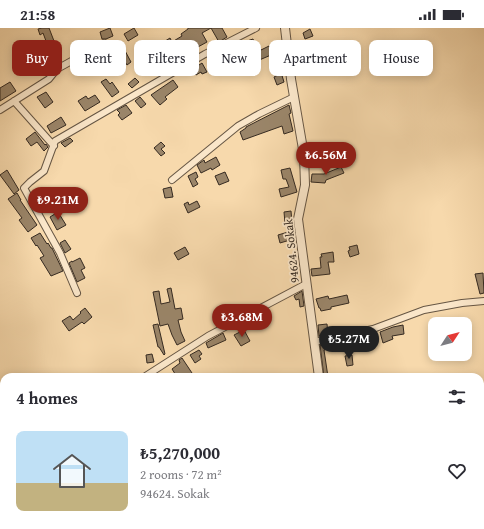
<!DOCTYPE html>
<html lang="en">
<head>
<meta charset="utf-8">
<style>
  :root { --surface:#fff; --page:#f2f2f3; --text:#2b2b33; --muted:#7c7c81; --line:#e1e1e2; --accent:#8f2418 }
  body { margin:0; font-family:"Gentium Book Plus",serif; background:var(--page); color:var(--text); height:100vh; display:flex; flex-direction:column; font-size:15px; white-space:nowrap }
  * { box-sizing:border-box; margin:0 }
  p { font-size:13px; color:var(--muted) }
  .icon { flex:none; width:22px; height:22px; fill:none; stroke:currentColor; stroke-width:2; stroke-linecap:round; stroke-linejoin:round }
  .map { position:relative; flex:1; overflow:hidden }
  .sheet { position:absolute; left:0px; top:345px; width:484px; height:156px; display:flex; flex-direction:column; background:var(--surface); border-radius:12px 12px 0 0; box-shadow:0 2px 10px #0003 }
  .sheet>* { flex:none }
  .top-card { position:absolute; left:12px; top:12px; width:460px; height:36px; display:flex; gap:8px }
  .needle { width:26px; rotate:54deg }
  .fabs { position:absolute; left:428px; top:289px; display:grid; gap:8px }
  .fabs a { display:grid; place-items:center; width:44px; height:44px; border-radius:8px; background:var(--surface); box-shadow:0 2px 10px #0003; font-size:20px }
  .price { position:absolute; translate:-50% -34px; padding:0 9px; border-radius:14px; background:var(--accent); color:#fff; font-size:13px; line-height:26px; filter:drop-shadow(0 1px 2px #0008) }
  .price::after { content:''; position:absolute; left:50%; top:24px; width:12px; height:9px; margin-left:-6px; background:inherit; clip-path:polygon(0 0,100% 0,50% 100%) }
  .price.active { background:#222; color:#fff }
  ul { padding:0; list-style:none }
  li { display:flex; align-items:center; gap:12px; height:100px; padding:0 16px }
  li+li { border-top:1px solid var(--line) }
  li span { display:grid; place-items:center; flex:none; width:112px; height:80px; border-radius:8px; color:#555 }
  li>.icon { margin-inline-start:auto }
  span .icon { width:48px; height:48px; fill:#fffc; stroke-width:1 }
  li b { font-size:17px }
  h2 { display:flex; justify-content:space-between; align-items:center; height:48px; padding:0 16px; font-size:17px }
  .pill { padding:0 14px; border-radius:8px; background:var(--surface); box-shadow:0 2px 10px #0003; font-size:14px; line-height:36px }
  .pill.active { background:var(--accent); color:#fff }
  .status { display:flex; justify-content:space-between; align-items:center; height:28px; padding:0 20px; background:var(--surface); direction:ltr }
  .status svg { height:11px; fill:currentColor }
  .map>svg:first-child { display:block }
</style>
</head>
<body>
<div class="status"><b>21:58</b><svg viewBox="0 0 49 12"><path d="M0 12V9h3v3zM5 12V6h3v6zM10 12V3h3v9zM15 12V0h3v12zM26 1h20v11H26zM47 4h2v5h-2z"/></svg></div>
<div class="map">
<svg width="484" height="501" viewBox="0 0 484 501">
  <rect width="100%" height="100%" fill="#f7d9ac"/>
  <filter id="stains"><feTurbulence type="fractalNoise" baseFrequency=".005" numOctaves="4"/><feColorMatrix values="0 0 0 0 .2 0 0 0 0 .09 0 0 0 0 .02 0 0 0 .5 -.17"/></filter>
  <radialGradient id="worn" r=".72"><stop offset=".6" stop-color="#630" stop-opacity="0"/><stop offset="1" stop-color="#630" stop-opacity=".3"/></radialGradient>
  <path fill="#9a8569" stroke="#352a21" d="M 42,0 L 49,0 L 54,13 L 52,14 L 56,31 L 47,33 L 44,22 L 49,21 L 43,5 L 40,7 L 38,1 Z
    M 110,0 L 113,8 L 106,11 L 102,11 L 100,4 Z
    M 134,0 L 138,7 L 128,13 L 124,6 Z
    M 188,0 L 222,0 L 227,9 L 219,14 L 211,0 L 202,5 L 207,14 L 196,20 L 198,25 L 195,27 L 194,26 L 189,29 L 179,15 L 167,23 L 162,15 L 170,10 L 172,14 L 182,8 L 181,6 L 188,1 Z
    M 310,1 L 313,8 L 305,11 L 303,5 Z
    M 253,11 L 257,21 L 260,19 L 261,22 L 269,18 L 271,22 L 278,19 L 282,26 L 278,28 L 284,39 L 280,41 L 284,54 L 277,57 L 274,49 L 278,47 L 272,36 L 275,35 L 271,27 L 257,33 L 255,29 L 240,36 L 237,30 L 239,29 L 237,26 L 247,21 L 244,14 Z
    M 123,19 L 131,34 L 127,37 L 118,22 Z
    M 100,24 L 105,31 L 97,37 L 92,30 Z
    M 164,24 L 168,30 L 159,36 L 155,29 Z
    M 220,24 L 228,44 L 223,46 L 218,35 L 215,36 L 212,28 Z
    M 40,34 L 45,42 L 35,47 L 31,40 Z
    M 202,35 L 207,44 L 202,46 L 201,44 L 196,47 L 193,41 Z
    M 135,50 L 139,54 L 132,60 L 128,56 Z
    M 106,51 L 110,56 L 112,54 L 119,64 L 112,69 L 101,54 Z
    M 173,52 L 178,59 L 165,69 L 167,71 L 160,77 L 151,67 Z
    M 10,54 L 16,63 L 0,73 L 0,60 Z
    M 46,64 L 53,74 L 45,80 L 37,69 Z
    M 95,67 L 100,74 L 85,83 L 78,73 L 86,68 L 88,71 Z
    M 140,69 L 146,76 L 141,80 L 135,73 Z
    M 126,77 L 132,85 L 122,92 L 118,87 L 120,85 L 117,82 Z
    M 289,77 L 291,85 L 289,86 L 293,103 L 284,106 L 282,98 L 243,112 L 240,104 L 246,100 L 246,99 Z
    M 61,89 L 66,97 L 51,105 L 47,98 Z
    M 35,104 L 45,117 L 46,116 L 48,119 L 44,123 L 37,114 L 31,118 L 26,111 Z
    M 70,110 L 73,113 L 65,119 L 61,115 Z
    M 161,114 L 165,118 L 161,121 L 165,125 L 161,128 L 154,120 Z
    M 216,129 L 220,137 L 212,142 L 211,140 L 201,145 L 197,137 L 204,132 L 205,135 Z
    M 341,139 L 344,145 L 326,152 L 325,155 L 311,154 L 312,146 L 324,146 Z
    M 290,140 L 297,164 L 281,169 L 279,161 L 289,159 L 286,151 L 283,151 L 281,142 Z
    M 7,142 L 19,162 L 14,166 L 0,147 Z
    M 196,144 L 198,149 L 195,151 L 198,156 L 193,159 L 188,148 Z
    M 225,144 L 229,153 L 219,157 L 215,148 Z
    M 171,159 L 173,169 L 165,170 L 163,161 Z
    M 17,165 L 21,172 L 20,172 L 37,197 L 28,204 L 19,192 L 22,190 L 8,171 Z
    M 197,173 L 200,179 L 188,185 L 184,176 L 188,174 L 189,177 Z
    M 291,183 L 292,194 L 285,195 L 284,184 Z
    M 58,184 L 66,197 L 57,202 L 50,189 Z
    M 288,204 L 290,212 L 280,215 L 278,207 Z
    M 40,205 L 47,216 L 48,215 L 51,220 L 52,220 L 63,243 L 51,248 L 40,230 L 44,228 L 37,217 L 36,218 L 31,210 Z
    M 65,212 L 71,221 L 65,225 L 60,215 Z
    M 357,217 L 359,226 L 350,229 L 348,223 L 350,222 L 349,219 Z
    M 185,219 L 189,226 L 178,232 L 174,225 Z
    M 333,224 L 334,234 L 328,234 L 330,246 L 312,248 L 311,241 L 321,240 L 320,229 L 322,229 L 321,226 Z
    M 80,230 L 85,240 L 81,242 L 85,250 L 77,254 L 69,235 L 72,233 L 72,234 Z
    M 483,245 L 484,265 L 480,266 L 475,246 Z
    M 171,260 L 175,281 L 181,280 L 183,291 L 178,292 L 181,304 L 185,313 L 177,317 L 172,307 L 168,296 L 160,298 L 153,264 L 159,263 L 161,276 L 170,274 L 167,261 Z
    M 302,263 L 304,278 L 300,279 L 299,271 L 296,272 L 294,268 Z
    M 347,267 L 349,275 L 331,279 L 331,281 L 321,283 L 320,280 L 319,280 L 316,271 L 328,268 L 329,271 Z
    M 85,280 L 92,289 L 84,296 L 82,294 L 69,303 L 62,293 L 70,288 L 73,292 L 81,285 L 80,284 Z
    M 253,289 L 257,296 L 246,302 L 242,295 Z
    M 158,296 L 165,326 L 164,327 L 159,319 L 158,319 L 153,297 Z
    M 327,296 L 328,306 L 319,308 L 318,297 Z
    M 403,297 L 404,306 L 392,308 L 393,311 L 383,315 L 380,304 L 393,299 Z
    M 244,302 L 250,313 L 241,318 L 234,307 Z
    M 223,305 L 226,312 L 208,320 L 206,315 Z
    M 372,308 L 375,318 L 352,324 L 350,313 Z
    M 337,314 L 338,318 L 324,322 L 328,349 L 324,349 L 320,317 Z
    M 199,322 L 202,326 L 199,328 L 201,331 L 195,335 L 190,327 Z
    M 152,326 L 154,334 L 147,335 L 146,327 Z
    M 352,327 L 353,337 L 347,338 L 345,328 Z
    M 182,330 L 192,345 L 194,349 L 187,349 L 185,346 L 180,349 L 177,349 L 172,341 L 180,335 L 179,332 Z"/>
  <g fill="none" stroke-linecap="round" stroke-linejoin="round">
    <defs>
      <path id="minor" d="M 14,73 L 54,118
        M 0,82 L 49,51 L 57,41 L 104,15
        M 172,152 L 238,98 L 259,86 L 294,69
        M 77,265 L 60,225 L 24,160 L 30,154 L 44,143 L 55,113 L 205,26 L 256,0
        M 314,314 L 373,301 L 424,282 L 462,275 L 484,273
        M 144,349 L 208,308 L 306,256
        M 480,430 L 484,429
        M 0,443 L 4,441
        M 480,479 L 484,478
        M 413,501 L 426,497"/>
      <path id="tertiary" d="M 285,0 L 291,51 L 304,127 L 305,157 L 298,191 L 319,349
        M 372,497 L 373,501
        M 316,501 L 317,497"/>
    </defs>
    <use href="#minor" stroke="#665644" stroke-width="8"/>
    <use href="#tertiary" stroke="#665644" stroke-width="10"/>
    <use href="#minor" stroke="#fae6c9" stroke-width="6"/>
    <use href="#tertiary" stroke="#fae6c9" stroke-width="8"/>
  </g>
  <g text-anchor="middle" dominant-baseline="central" stroke-width="3.5" stroke-linejoin="round" paint-order="stroke">
    <g font-size="12" fill="#352a21" stroke="#fae6c9">
      <text transform="translate(291 223) rotate(-96)">94624. Sokak</text>
    </g>
  </g>
  <rect width="100%" height="100%" filter="url(#stains)"/>
  <rect width="100%" height="100%" fill="url(#worn)"/>
</svg>
<div class="fabs">
<a><svg class="needle" viewBox="-14 -14 28 28"><path d="M0-13l5 13h-10z" fill="#e53935"/><path d="M0 13l5-13h-10z" fill="#7c7c81"/></svg></a>
</div>
<b class="price" style="left:326px;top:148px">₺6.56M</b>
<b class="price" style="left:58px;top:193px">₺9.21M</b>
<b class="price" style="left:242px;top:310px">₺3.68M</b>
<b class="price active" style="left:349px;top:332px">₺5.27M</b>
<div class="top-card">
<a class="pill active">Buy</a>
<a class="pill">Rent</a>
<a class="pill">Filters</a>
<a class="pill">New</a>
<a class="pill">Apartment</a>
<a class="pill">House</a>
</div>
<section class="sheet">
<h2>4 homes<svg class="icon" aria-label="filters" viewBox="0 0 24 24"><path d="M4 7h16M4 17h16"/><circle cx="9" cy="7" r="2"/><circle cx="15" cy="17" r="2"/></svg></h2>
<ul>
<li><span style="background:linear-gradient(#bfe0f5 65%,#c2b280 0)"><svg class="icon" aria-label="home" viewBox="0 0 24 24"><path d="M3 11l9-7 9 7M6 9v11h12V9"/></svg></span><div><b>₺5,270,000</b><p>2 rooms · 72 m²</p><p>94624. Sokak</p></div><svg class="icon" aria-label="heart" viewBox="0 0 24 24"><path d="M12 20l-8-8c-3-5 5-10 8-4 3-6 11-1 8 4z"/></svg></li>
</ul>
</section>
</div>
</body>
</html>
